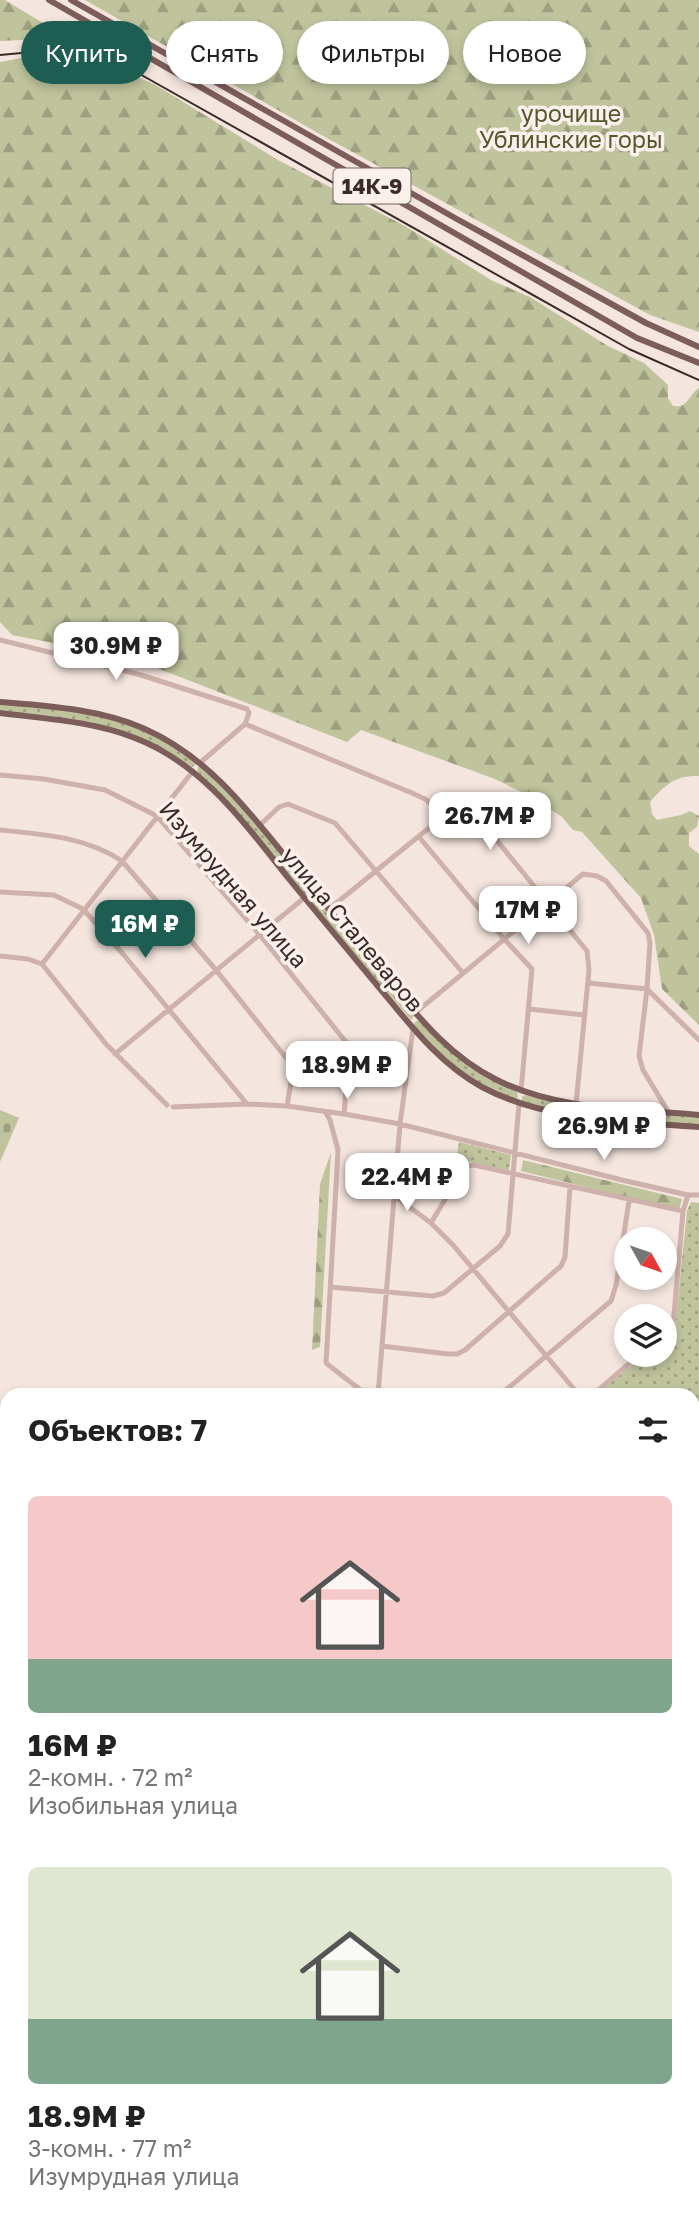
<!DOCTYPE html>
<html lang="ru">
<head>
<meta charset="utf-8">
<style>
  :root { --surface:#fff; --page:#f6f6f6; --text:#222; --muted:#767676; --accent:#1d5d52 }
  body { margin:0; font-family:"Golos Text",sans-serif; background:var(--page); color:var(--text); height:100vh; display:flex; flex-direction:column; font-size:26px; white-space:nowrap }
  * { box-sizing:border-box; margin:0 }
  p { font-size:23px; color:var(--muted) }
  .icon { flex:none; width:38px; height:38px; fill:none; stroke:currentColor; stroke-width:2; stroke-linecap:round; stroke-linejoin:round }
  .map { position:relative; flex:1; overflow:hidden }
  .side { position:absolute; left:0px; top:1388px; width:700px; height:842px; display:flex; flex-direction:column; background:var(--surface); border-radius:21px 21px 0 0; box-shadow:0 4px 10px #0003 }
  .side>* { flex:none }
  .banner { position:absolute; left:21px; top:21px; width:658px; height:63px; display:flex; gap:14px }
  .needle { width:46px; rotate:130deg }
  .controls { position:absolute; left:614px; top:1227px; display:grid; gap:14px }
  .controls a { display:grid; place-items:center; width:63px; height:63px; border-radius:50%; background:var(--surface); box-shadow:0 4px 10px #0003; font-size:35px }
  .price { position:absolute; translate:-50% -60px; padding:0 16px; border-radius:14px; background:#fff; color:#222; font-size:23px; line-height:46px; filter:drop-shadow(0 2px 4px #0008) }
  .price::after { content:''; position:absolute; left:50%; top:42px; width:21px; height:16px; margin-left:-10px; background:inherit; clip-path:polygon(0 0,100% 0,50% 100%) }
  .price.on { background:var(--accent); color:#fff }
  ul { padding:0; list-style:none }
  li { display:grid; align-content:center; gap:14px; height:371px; padding:0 28px }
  li span { display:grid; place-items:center; height:217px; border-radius:10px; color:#555 }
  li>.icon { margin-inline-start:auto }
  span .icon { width:126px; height:126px; fill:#fffc; stroke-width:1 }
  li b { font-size:30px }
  h2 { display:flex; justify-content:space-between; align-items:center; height:84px; padding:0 28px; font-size:30px }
  .tag { padding:0 24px; border-radius:32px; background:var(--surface); box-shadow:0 4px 10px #0003; font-size:24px; line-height:63px }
  .tag.on { background:var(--accent); color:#fff }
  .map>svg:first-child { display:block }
</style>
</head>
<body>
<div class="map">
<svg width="699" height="2229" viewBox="0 0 699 2229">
  <defs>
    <pattern id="grass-dots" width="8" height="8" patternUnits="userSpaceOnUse" patternTransform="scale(1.75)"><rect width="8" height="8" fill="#c0c49d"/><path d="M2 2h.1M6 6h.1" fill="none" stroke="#9d9f80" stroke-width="1.8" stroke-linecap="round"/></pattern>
    <pattern id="forest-firs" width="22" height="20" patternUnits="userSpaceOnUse" patternTransform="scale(1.75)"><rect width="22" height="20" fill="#c0c49d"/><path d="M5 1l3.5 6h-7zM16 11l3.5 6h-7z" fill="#9d9f80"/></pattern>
    <pattern id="cemetery-stones" width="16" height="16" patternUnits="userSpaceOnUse" patternTransform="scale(1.75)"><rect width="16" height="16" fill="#c0c49d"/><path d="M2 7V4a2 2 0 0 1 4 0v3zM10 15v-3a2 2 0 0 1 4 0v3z" fill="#9d9f80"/></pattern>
  </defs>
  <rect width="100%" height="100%" fill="#f4e5de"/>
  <path fill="url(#grass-dots)" d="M 0,704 C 44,708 88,711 130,725 C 154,734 176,749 197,764 L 192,767 L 164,749 L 90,722 L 0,711 Z
    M 199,765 L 225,787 L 310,892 L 305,894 L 218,791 L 197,771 Z
    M 313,895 L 414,1016 L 411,1020 L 308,899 Z
    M 416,1021 L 419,1021 L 437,1040 L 517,1091 L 518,1098 L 514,1099 L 475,1080 L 449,1062 L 413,1025 Z
    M 525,1095 L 575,1106 L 699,1117 L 699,1125 C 639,1120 580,1118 522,1101 L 522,1097 Z
    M 459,1142 L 511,1155 L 509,1170 L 456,1159 Z
    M 691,1202 L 699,1203 L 699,1822 L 693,1820 L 693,1395 L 596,1395 L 644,1355 L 665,1354 L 665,1337 L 675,1328 L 687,1211 Z"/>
  <path fill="url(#forest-firs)" d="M 0,0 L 5,0 L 68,38 L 0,41 Z
    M 85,0 L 699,0 L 699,332 L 650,315 L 325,137 Z
    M 37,55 L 76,57 L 119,70 L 154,84 L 278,160 L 405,226 L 491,280 L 530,297 L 608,346 L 644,363 L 668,385 L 668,398 L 673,406 C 688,409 689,394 699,388 L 699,776 C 675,775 665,785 650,802 L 652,814 L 657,820 L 681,815 L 690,811 L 699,816 L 697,827 L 689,833 L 689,846 L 699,854 L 699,1025 L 662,989 L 654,935 L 641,898 L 582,832 L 573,830 L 562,817 L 535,799 L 495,779 L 361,730 L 347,742 L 149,665 L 79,648 L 12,635 L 0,622 L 0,62 Z
    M 331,1152 L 320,1347 L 312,1350 L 320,1184 Z
    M 523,1160 L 682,1199 L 679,1210 L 521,1171 Z
    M 0,1713 L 7,1714 L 7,2005 L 0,1978 Z
    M 0,2037 L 7,2049 L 7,2222 L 68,2223 L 68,2229 L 0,2229 Z
    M 586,2222 L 591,2229 L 85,2229 L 84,2223 Z"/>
  <path fill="url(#cemetery-stones)" d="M 0,1110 L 19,1118 L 0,1162 Z"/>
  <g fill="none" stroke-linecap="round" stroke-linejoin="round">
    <path stroke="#cdb1aa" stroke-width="5" d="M 0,640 L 141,675 L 247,709 L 249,713 L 245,724
      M 245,724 L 412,793 L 425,799 L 445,815 C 458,808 470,815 481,821 L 587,951 L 589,970 L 576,1104
      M 201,762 L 245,724
      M 0,775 L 44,779 L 105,790 L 157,816 L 259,934 L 346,1042 L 349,1054 L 344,1114
      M 260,825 L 279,807 L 288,804 L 335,823 L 463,973
      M 0,830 C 42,834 86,837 122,861 L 216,970 L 291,1064 L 292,1076 L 287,1106
      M 419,837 L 505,940 L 532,969 L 521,1091
      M 0,892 L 54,895 L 83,909 L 123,954 L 247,1104
      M 329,909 L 445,815
      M 0,956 L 28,959 L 42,964 L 106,1044 L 167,1105
      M 42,964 L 193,771
      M 588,983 L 647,989 L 699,1040
      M 529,1009 L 584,1015
      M 415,1013 L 583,874 L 597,876 L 606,881 L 648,933 L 650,943 L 647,989 L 639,1056 L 643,1070 L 669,1113
      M 115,1054 L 304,898
      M 173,1107 L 247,1104 L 287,1106 L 344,1114 L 400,1124 L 626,1181 L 688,1195 L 699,1195
      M 326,1113 L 330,1120 L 338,1150 L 326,1363 L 367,1395
      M 396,1197 L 431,1223 L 453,1245 L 579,1395
      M 431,1223 L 465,1166 L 474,1165 L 683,1211
      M 330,1287 L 433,1296 L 444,1293 L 500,1246 L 508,1234 L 519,1104
      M 665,1333 L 672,1327 L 674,1315 L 683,1211 L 688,1195
      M 382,1346 L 448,1354 L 457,1354 L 465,1350 L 561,1266 L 565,1257 L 570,1187
      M 378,1395 L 400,1124 L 413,1029
      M 500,1395 L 611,1301 L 616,1285 L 629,1201
      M 593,1395 L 640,1354
      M 0,1524 L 7,1524
      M 693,1820 L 699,1822
      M 693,1871 L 699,1852
      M 693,1964 L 699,1965
      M 0,2017 L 7,2032
      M 693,2029 L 699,2031
      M 693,2097 L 699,2099
      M 693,2157 L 699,2147
      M 693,2182 L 699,2188
      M 76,2222 L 76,2229
      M 612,2222 L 617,2229
      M 661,2229 L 665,2222"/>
    <path stroke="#7c5d5a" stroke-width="6" d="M 49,0 L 637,338 L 699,363
      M 71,0 L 455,218 L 646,323 L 699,347
      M 0,702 C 48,706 100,709 145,729 C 210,758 250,813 294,867 C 323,903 353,938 382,973 C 416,1014 448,1056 497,1080 C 559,1111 632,1109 699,1115
      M 0,713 C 46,719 92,721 135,738 C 203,764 245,824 289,879 C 318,914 347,949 377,985 C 408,1022 438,1063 482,1087 C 548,1122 626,1121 699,1127"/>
    <path stroke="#3a2b29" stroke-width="2" d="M 0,55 L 53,50 L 79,51 L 113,59 L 629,349 L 699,380"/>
  </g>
  <g text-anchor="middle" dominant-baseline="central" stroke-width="7" stroke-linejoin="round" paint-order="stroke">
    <rect fill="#fbf0eb" stroke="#746663" stroke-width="2" x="333.5" y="168.5" width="77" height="35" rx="5"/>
    <g font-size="21" font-weight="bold" fill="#3a2b29">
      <text x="372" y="186">14К-9</text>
    </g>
    <g font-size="23" fill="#53592c" stroke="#fbf0eb">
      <text x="571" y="113">урочище<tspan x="571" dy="26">Ублинские горы</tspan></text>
    </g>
    <g font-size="23" fill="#3a2b29" stroke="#fbf0eb">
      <text transform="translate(234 884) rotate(49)">Изумрудная улица</text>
      <text transform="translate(353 929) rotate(50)">улица Сталеваров</text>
    </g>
  </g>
</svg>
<div class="controls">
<a><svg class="needle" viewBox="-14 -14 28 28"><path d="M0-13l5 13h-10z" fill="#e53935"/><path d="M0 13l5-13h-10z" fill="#767676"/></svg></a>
<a><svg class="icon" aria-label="layers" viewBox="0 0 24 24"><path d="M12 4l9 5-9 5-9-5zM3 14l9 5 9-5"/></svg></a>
</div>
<b class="price" style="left:116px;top:682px">30.9M ₽</b>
<b class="price" style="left:490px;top:852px">26.7M ₽</b>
<b class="price" style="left:528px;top:946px">17M ₽</b>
<b class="price on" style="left:145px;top:960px">16M ₽</b>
<b class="price" style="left:347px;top:1101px">18.9M ₽</b>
<b class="price" style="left:604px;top:1162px">26.9M ₽</b>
<b class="price" style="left:407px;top:1213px">22.4M ₽</b>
<div class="banner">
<a class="tag on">Купить</a>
<a class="tag">Снять</a>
<a class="tag">Фильтры</a>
<a class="tag">Новое</a>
</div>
<section class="side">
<h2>Объектов: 7<svg class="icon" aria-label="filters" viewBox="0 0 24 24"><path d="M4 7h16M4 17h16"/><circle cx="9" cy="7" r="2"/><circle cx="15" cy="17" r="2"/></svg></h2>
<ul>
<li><span style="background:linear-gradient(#f6c9c9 75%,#7fa58c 0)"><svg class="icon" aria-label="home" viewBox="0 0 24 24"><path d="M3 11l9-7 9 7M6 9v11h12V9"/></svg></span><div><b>16M ₽</b><p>2-комн. · 72 m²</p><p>Изобильная улица</p></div></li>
<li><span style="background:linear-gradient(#dfe7d0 70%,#7fa58c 0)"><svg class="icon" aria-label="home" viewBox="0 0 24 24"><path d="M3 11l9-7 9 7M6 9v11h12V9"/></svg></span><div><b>18.9M ₽</b><p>3-комн. · 77 m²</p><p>Изумрудная улица</p></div></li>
</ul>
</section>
</div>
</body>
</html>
